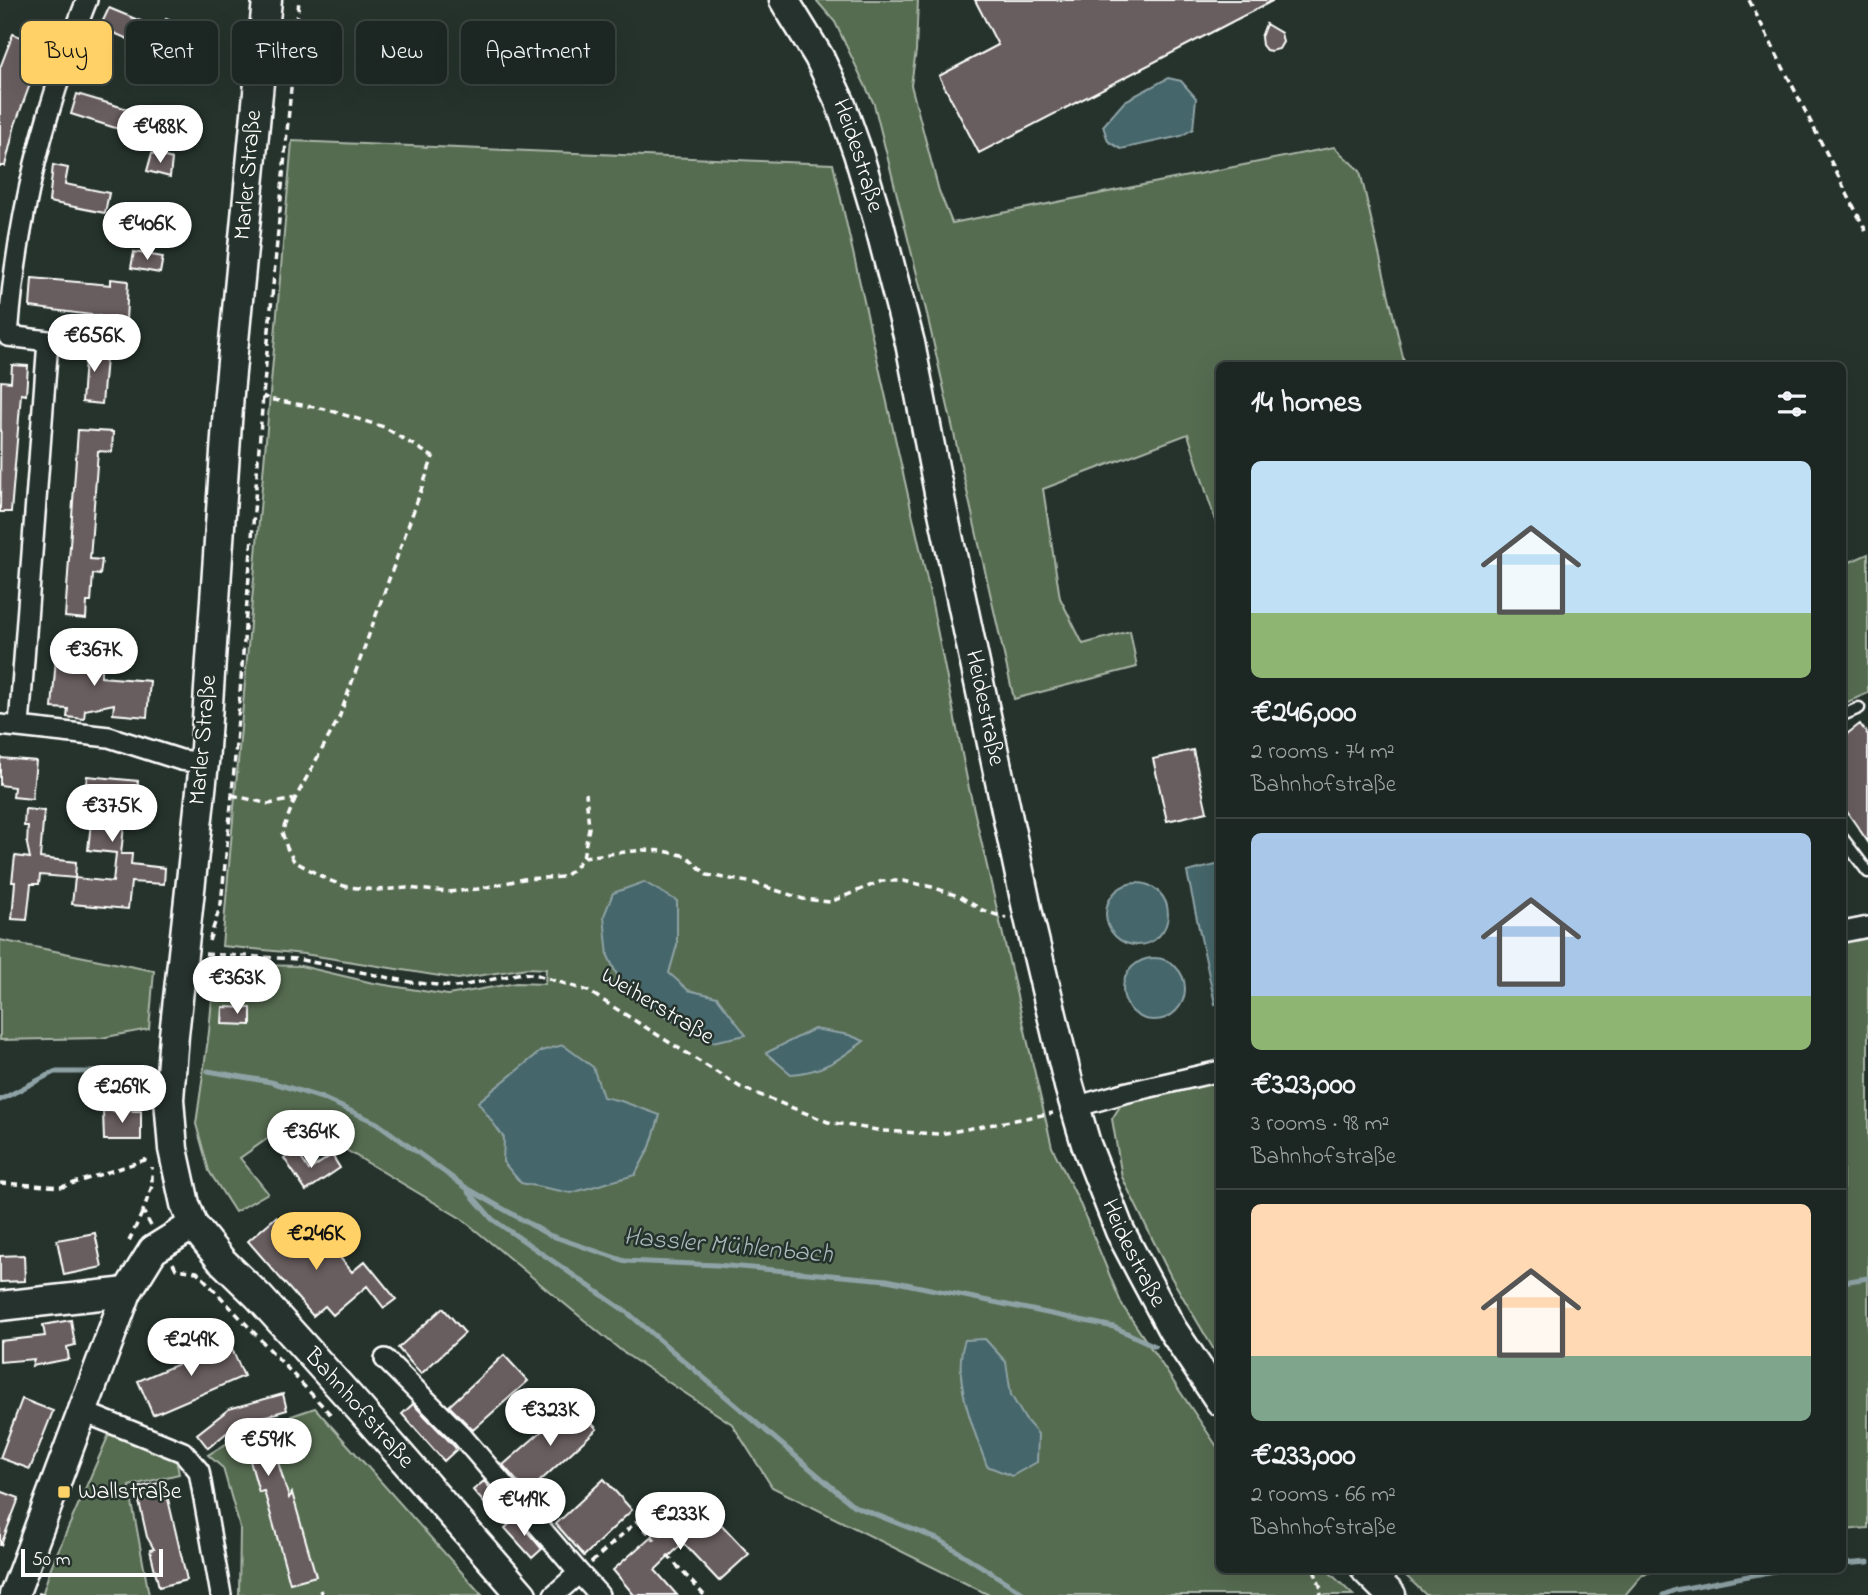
<!DOCTYPE html>
<html lang="en">
<head>
<meta charset="utf-8">
<style>
  :root { --surface:#1c2622; --page:#29322f; --text:#f1f3f6; --muted:#a0a5a5; --line:#3a4340; --accent:#ffd166 }
  body { margin:0; font-family:"Indie Flower",sans-serif; background:var(--page); color:var(--text); height:100vh; display:flex; flex-direction:column; font-size:26px; white-space:nowrap }
  * { box-sizing:border-box; margin:0 }
  p { font-size:23px; color:var(--muted) }
  .icon { flex:none; width:38px; height:38px; fill:none; stroke:currentColor; stroke-width:2; stroke-linecap:round; stroke-linejoin:round }
  .map { position:relative; flex:1; overflow:hidden }
  .panel { position:absolute; left:1216px; top:362px; width:630px; height:1211px; display:flex; flex-direction:column; background:var(--surface); border-radius:10px; box-shadow:0 7px 28px #0002,0 0 0 2px var(--line) }
  .panel>* { flex:none }
  .top-card { position:absolute; left:21px; top:21px; width:665px; height:63px; display:flex; gap:14px }
  .scale { position:absolute; left:21px; bottom:18px; width:142px; box-sizing:border-box; padding-left:7px; border:4px solid #fff; border-top:0; font-size:19px; line-height:24px; white-space:nowrap; color:#fff; -webkit-text-stroke:5px #26332d; paint-order:stroke }
  .price { position:absolute; translate:-50% -60px; padding:0 16px; border-radius:24px; background:#fff; color:#222; font-size:23px; line-height:46px; filter:drop-shadow(0 2px 4px #0008) }
  .price::after { content:''; position:absolute; left:50%; top:42px; width:21px; height:16px; margin-left:-10px; background:inherit; clip-path:polygon(0 0,100% 0,50% 100%) }
  .price.selected { background:var(--accent); color:#111 }
  ul { padding:0; list-style:none }
  li { display:grid; align-content:center; gap:14px; height:371px; padding:0 35px }
  li+li { border-top:2px solid var(--line) }
  li span { display:grid; place-items:center; height:217px; border-radius:10px; color:#555 }
  li>.icon { margin-inline-start:auto }
  span .icon { width:126px; height:126px; fill:#fffc; stroke-width:1 }
  li b { font-size:30px }
  h2 { display:flex; justify-content:space-between; align-items:center; height:84px; padding:0 35px; font-size:30px }
  .chip { padding:0 24px; border-radius:10px; background:var(--surface); box-shadow:0 7px 28px #0002,0 0 0 2px var(--line); font-size:24px; line-height:63px }
  .chip.selected { background:var(--accent); color:#111 }
  .map>svg:first-child { display:block }
</style>
</head>
<body>
<div class="map">
<svg width="1868" height="1595" viewBox="0 0 1868 1595">
  <rect width="100%" height="100%" fill="#26332d"/>
  <filter id="ink" filterUnits="userSpaceOnUse"><feTurbulence type="fractalNoise" baseFrequency=".0143" numOctaves="2"/><feDisplacementMap in="SourceGraphic" scale="14" xChannelSelector="R" yChannelSelector="G"/><feConvolveMatrix kernelMatrix="1 2 1 2 8 2 1 2 1" color-interpolation-filters="sRGB"/></filter>
  <g filter="url(#ink)">
    <path fill="#566c51" stroke="#aab6a8" stroke-width="2" d="M 816,0 L 918,0 L 916,51 L 911,85 L 939,191 L 952,223 L 1334,147 L 1360,171 L 1405,366 L 1220,366 L 1220,536 L 1188,434 L 1043,489 L 1060,598 L 1083,644 L 1130,631 L 1137,667 L 1014,699 L 926,310 L 874,104 L 835,22 Z
      M 292,141 L 833,164 L 927,579 L 968,784 L 1052,1147 L 1078,1199 L 1122,1305 L 1220,1451 L 1220,1570 L 1327,1570 L 1353,1595 L 989,1595 L 772,1487 L 732,1424 L 624,1353 L 462,1219 L 304,1125 L 281,1129 L 240,1158 L 268,1193 L 235,1212 L 209,1171 L 196,1124 L 209,1032 L 215,964 L 301,966 L 373,983 L 448,995 L 516,983 L 545,984 L 546,969 L 527,968 L 458,979 L 304,954 L 222,946 Z
      M 1868,554 L 1868,693 L 1843,704 L 1843,565 Z
      M 1868,931 L 1868,1528 L 1843,1530 L 1843,936 Z
      M 0,940 L 154,971 L 149,1029 L 101,1038 L 0,1040 Z
      M 1220,1078 L 1220,1360 L 1171,1277 L 1122,1177 L 1112,1119 L 1124,1100 Z
      M 315,1408 L 482,1595 L 239,1595 L 240,1528 L 223,1468 L 208,1455 L 247,1431 Z
      M 110,1432 L 176,1459 L 179,1474 L 129,1486 L 149,1595 L 42,1595 L 51,1567 Z
      M 1400,1570 L 1661,1570 L 1643,1574 L 1625,1595 L 1426,1595 Z"/>
    <path fill="#44666b" stroke="#8fa3a6" stroke-width="2" d="M 1168,78 L 1181,81 L 1196,98 L 1193,129 L 1181,136 L 1121,149 L 1108,141 L 1103,126 L 1125,101 Z
      M 1220,864 L 1220,1003 L 1215,1004 L 1187,872 Z
      M 644,882 L 677,901 L 677,945 L 669,973 L 688,990 L 717,997 L 746,1035 L 712,1042 L 664,1016 L 624,990 L 608,956 L 604,916 L 613,893 Z
      M1106 914a31 31 0 1 1 62 0a31 31 0 1 1-62 0Z
      M1123 989a31 31 0 1 1 62 0a31 31 0 1 1-62 0Z
      M 814,1029 L 849,1035 L 864,1041 C 840,1059 823,1072 791,1074 L 766,1053 Z
      M 563,1045 L 593,1067 L 603,1097 L 621,1101 L 660,1115 L 650,1147 L 635,1175 L 571,1193 L 521,1183 L 503,1162 L 504,1138 L 478,1102 L 541,1051 Z
      M 985,1339 L 1006,1362 L 1011,1395 L 1025,1419 L 1038,1434 L 1037,1462 L 1012,1476 L 987,1466 C 974,1431 951,1376 965,1340 Z"/>
    <g fill="none" stroke-linecap="round" stroke-linejoin="round">
      <path stroke="#8fa3a6" stroke-width="5" d="M 208,1071 L 271,1082 L 322,1098 L 377,1123 L 465,1187 L 549,1235 L 625,1261 L 717,1265 L 887,1280 L 1114,1327 L 1155,1346
        M 0,1100 L 54,1072 L 141,1072
        M 468,1191 L 492,1219 L 628,1313 L 854,1506 L 940,1540 L 1026,1595
        M 1843,1282 L 1868,1278
        M 1218,1361 L 1220,1361
        M 1843,1564 L 1868,1562
        M 1663,1595 L 1675,1590 L 1780,1570"/>
    </g>
    <path fill="#685d5f" stroke="#fff" stroke-width="2" d="M 975,0 L 1274,0 L 979,153 L 939,76 L 998,45 Z
      M 109,8 L 162,30 L 166,19 L 182,25 L 167,62 L 139,50 L 142,45 L 100,27 Z
      M 1266,24 L 1281,33 L 1283,42 L 1279,49 L 1271,51 L 1266,50 L 1262,45 L 1261,37 Z
      M 13,34 L 44,46 L 15,125 L 5,166 L 0,166 L 0,68 Z
      M 77,94 L 131,110 L 125,131 L 71,114 Z
      M 152,153 L 172,159 L 170,177 L 147,171 Z
      M 53,165 L 68,168 L 65,184 L 109,193 L 105,213 L 49,202 Z
      M 134,252 L 163,257 L 160,273 L 131,268 Z
      M 32,278 L 111,285 L 111,279 L 128,281 L 126,321 L 98,318 L 99,316 L 30,307 Z
      M 86,345 L 107,347 L 102,404 L 82,402 Z
      M 12,365 L 28,366 L 26,395 L 21,394 L 11,512 L 0,512 L 1,381 L 11,382 Z
      M 78,430 L 113,432 L 112,452 L 98,451 L 90,559 L 102,560 L 100,575 L 93,574 L 91,602 L 87,602 L 86,619 L 65,617 Z
      M 57,645 L 84,646 L 82,668 L 101,669 L 101,677 L 150,681 L 147,717 L 113,714 L 114,704 L 85,710 L 84,719 L 67,717 L 68,709 L 52,708 Z
      M 1860,724 L 1868,735 L 1868,842 L 1843,806 L 1843,737 Z
      M 1193,750 L 1207,812 L 1167,821 L 1153,759 Z
      M 0,758 L 36,761 L 32,799 L 13,797 L 14,787 L 0,785 Z
      M 87,776 L 138,781 L 135,818 L 125,817 L 121,854 L 132,854 L 131,864 L 165,868 L 164,884 L 131,882 L 128,909 L 72,904 L 75,878 L 113,882 L 116,853 L 88,850 L 92,813 L 83,812 Z
      M 25,809 L 44,811 L 40,858 L 76,862 L 75,878 L 40,875 L 39,884 L 31,884 L 27,920 L 12,919 L 15,882 L 12,882 L 15,856 L 30,858 L 27,844 L 28,826 L 24,826 Z
      M 223,1007 L 251,1008 L 251,1025 L 222,1024 Z
      M 103,1111 L 141,1111 L 141,1140 L 104,1140 Z
      M 296,1150 L 309,1170 L 332,1155 L 340,1168 L 306,1191 L 284,1158 Z
      M 276,1217 L 311,1258 L 328,1243 L 352,1272 L 365,1261 L 396,1299 L 384,1308 L 367,1286 L 333,1315 L 325,1306 L 313,1316 L 248,1241 Z
      M 95,1233 L 102,1267 L 64,1275 L 57,1240 Z
      M 24,1255 L 25,1281 L 0,1282 L 0,1256 Z
      M 443,1308 L 465,1333 L 421,1374 L 398,1348 Z
      M 71,1320 L 75,1345 L 67,1347 L 69,1359 L 32,1366 L 34,1359 L 0,1362 L 0,1341 L 45,1336 L 43,1325 Z
      M 229,1342 L 244,1376 L 153,1415 L 138,1381 Z
      M 504,1355 L 528,1381 L 473,1430 L 449,1406 Z
      M 283,1394 L 287,1410 L 259,1418 L 271,1439 L 289,1498 L 292,1493 L 316,1576 L 290,1583 L 264,1491 L 259,1492 L 247,1450 L 235,1426 L 208,1448 L 197,1434 L 229,1409 Z
      M 22,1399 L 53,1411 L 30,1469 L 0,1458 Z
      M 413,1404 L 455,1447 L 456,1450 L 444,1461 L 402,1414 Z
      M 573,1404 L 597,1429 L 527,1493 L 503,1465 Z
      M 604,1479 L 632,1510 L 584,1556 L 556,1524 Z
      M 484,1481 L 508,1509 L 498,1519 L 473,1490 Z
      M 164,1482 L 187,1580 L 159,1587 L 150,1550 L 154,1549 L 147,1537 L 136,1488 Z
      M 0,1491 L 19,1498 L 1,1545 L 0,1545 Z
      M 689,1503 L 713,1527 L 720,1523 L 749,1554 L 719,1581 L 683,1543 L 655,1570 L 677,1595 L 634,1595 L 613,1570 Z
      M 516,1518 L 542,1549 L 532,1558 L 505,1528 Z"/>
    <g fill="none" stroke-linecap="round" stroke-linejoin="round">
      <defs>
        <path id="lane" d="M 1843,715 L 1859,708
          M 1843,839 L 1868,872"/>
        <path id="street" d="M 0,725 L 109,737 L 181,760 L 204,763
          M 19,726 L 48,341 L 8,336 C 15,243 33,154 64,65 C 71,44 78,21 87,0
          M 1843,932 L 1868,927
          M 1075,1107 L 1124,1093 L 1220,1071
          M 385,1359 L 461,1435 L 579,1573
          M 81,1411 L 183,1452 L 199,1471 L 221,1595
          M 554,1595 L 579,1573 L 599,1595"/>
        <g id="secondary">
          <path id="s1" d="M 267,0 L 229,393 L 204,763 L 174,1035 L 169,1099 L 173,1149 L 185,1204 L 193,1225 L 221,1260 L 259,1297 L 360,1409 L 522,1595"/>
          <path id="s2" d="M 784,0 L 819,57 L 840,102 L 858,153 L 878,220 L 910,343 L 941,503 L 1029,918 L 1069,1086 L 1086,1144 L 1120,1231 L 1142,1273 L 1172,1329 L 1220,1401"/>
          <path d="M 0,1306 L 127,1292"/>
          <path d="M 1366,1570 L 1391,1595"/>
          <path d="M 14,1595 L 127,1292 L 153,1250 L 193,1225"/>
        </g>
      </defs>
      <use href="#lane" stroke="#fff" stroke-width="15"/>
      <use href="#street" stroke="#fff" stroke-width="24"/>
      <use href="#secondary" stroke="#fff" stroke-width="33"/>
      <path stroke="#fff" stroke-width="3.5" stroke-dasharray="7 5" stroke-linecap="butt" d="M 1749,0 L 1868,235
        M 232,795 L 269,804 L 295,799 L 339,718 L 433,457 L 384,427 L 325,409 L 268,399 L 263,396
        M 295,799 L 282,832 L 287,848 L 294,861 L 328,880 L 347,887 L 378,890 L 407,888 L 448,892 L 478,889 L 523,879 L 563,877 L 574,869 L 583,857 L 643,850 L 664,851 L 687,856 L 707,875 L 754,883 L 803,899 L 830,902 L 882,881 L 903,881 L 932,887 L 961,897 L 982,910 L 1006,918
        M 583,857 L 589,828 L 586,793
        M 209,941 L 221,904 L 232,795 L 263,396 L 299,0
        M 205,954 L 297,959 L 410,982 L 456,987 L 522,973 L 537,975 L 588,991 L 740,1087 L 828,1122 L 883,1131 L 940,1134 L 1053,1113
        M 0,1183 L 62,1187 L 151,1158
        M 151,1226 L 143,1211 L 152,1186 L 152,1167
        M 129,1241 L 143,1211
        M 173,1263 L 176,1269 L 197,1272 L 202,1277 L 333,1417
        M 667,1555 L 704,1595
        M 591,1563 L 637,1521 L 655,1540
        M 1314,1570 L 1322,1591 L 1320,1595
        M 320,1590 L 322,1595
        M 38,1594 L 50,1595"/>
      <use href="#lane" stroke="#26332d" stroke-width="10"/>
      <use href="#street" stroke="#26332d" stroke-width="19"/>
      <use href="#secondary" stroke="#26332d" stroke-width="28"/>
    </g>
  </g>
  <rect fill="#ffd166" stroke="#26332d" stroke-width="2.5" x="57" y="1485" width="14" height="14" rx="3.5"/>
  <g text-anchor="middle" dominant-baseline="central" stroke-width="5" stroke-linejoin="round" paint-order="stroke">
    <g font-size="24" fill="#fff" stroke="#26332d">
      <text stroke="none"><textPath href="#s2" startOffset="173">Heidestraße</textPath></text>
      <text transform="translate(249 175) rotate(-85)">Marler Straße</text>
      <text stroke="none"><textPath href="#s2" startOffset="740">Heidestraße</textPath></text>
      <text transform="translate(204 740) rotate(-85)">Marler Straße</text>
      <text transform="translate(657 1007) rotate(31)">Weiherstraße</text>
      <text stroke="none"><textPath href="#s2" startOffset="1307">Heidestraße</textPath></text>
      <text stroke="none"><textPath href="#s1" startOffset="1480">Bahnhofstraße</textPath></text>
    </g>
    <g font-size="24" fill="#fff" stroke="#26332d" text-anchor="start">
      <text x="78" y="1492">Wallstraße</text>
    </g>
    <g font-size="26" font-style="italic" fill="#abbabc" stroke="#26332d">
      <text transform="translate(728 1247) rotate(5)">Hassler Mühlenbach</text>
    </g>
  </g>
</svg>
<div class="scale">50 m</div>
<b class="price" style="left:160px;top:165px">€488K</b>
<b class="price" style="left:147px;top:262px">€406K</b>
<b class="price" style="left:94px;top:374px">€656K</b>
<b class="price" style="left:94px;top:688px">€367K</b>
<b class="price" style="left:112px;top:844px">€375K</b>
<b class="price" style="left:237px;top:1016px">€363K</b>
<b class="price" style="left:122px;top:1125px">€269K</b>
<b class="price" style="left:311px;top:1170px">€364K</b>
<b class="price selected" style="left:316px;top:1272px">€246K</b>
<b class="price" style="left:191px;top:1378px">€249K</b>
<b class="price" style="left:550px;top:1448px">€323K</b>
<b class="price" style="left:268px;top:1478px">€591K</b>
<b class="price" style="left:524px;top:1538px">€419K</b>
<b class="price" style="left:680px;top:1552px">€233K</b>
<div class="top-card">
<a class="chip selected">Buy</a>
<a class="chip">Rent</a>
<a class="chip">Filters</a>
<a class="chip">New</a>
<a class="chip">Apartment</a>
</div>
<section class="panel">
<h2>14 homes<svg class="icon" aria-label="filters" viewBox="0 0 24 24"><path d="M4 7h16M4 17h16"/><circle cx="9" cy="7" r="2"/><circle cx="15" cy="17" r="2"/></svg></h2>
<ul>
<li><span style="background:linear-gradient(#bfe0f5 70%,#8fb573 0)"><svg class="icon" aria-label="home" viewBox="0 0 24 24"><path d="M3 11l9-7 9 7M6 9v11h12V9"/></svg></span><div><b>€246,000</b><p>2 rooms · 74 m²</p><p>Bahnhofstraße</p></div></li>
<li><span style="background:linear-gradient(#a9c7e8 75%,#8fb573 0)"><svg class="icon" aria-label="home" viewBox="0 0 24 24"><path d="M3 11l9-7 9 7M6 9v11h12V9"/></svg></span><div><b>€323,000</b><p>3 rooms · 98 m²</p><p>Bahnhofstraße</p></div></li>
<li><span style="background:linear-gradient(#ffd9b3 70%,#7fa58c 0)"><svg class="icon" aria-label="home" viewBox="0 0 24 24"><path d="M3 11l9-7 9 7M6 9v11h12V9"/></svg></span><div><b>€233,000</b><p>2 rooms · 66 m²</p><p>Bahnhofstraße</p></div></li>
</ul>
</section>
</div>
</body>
</html>
